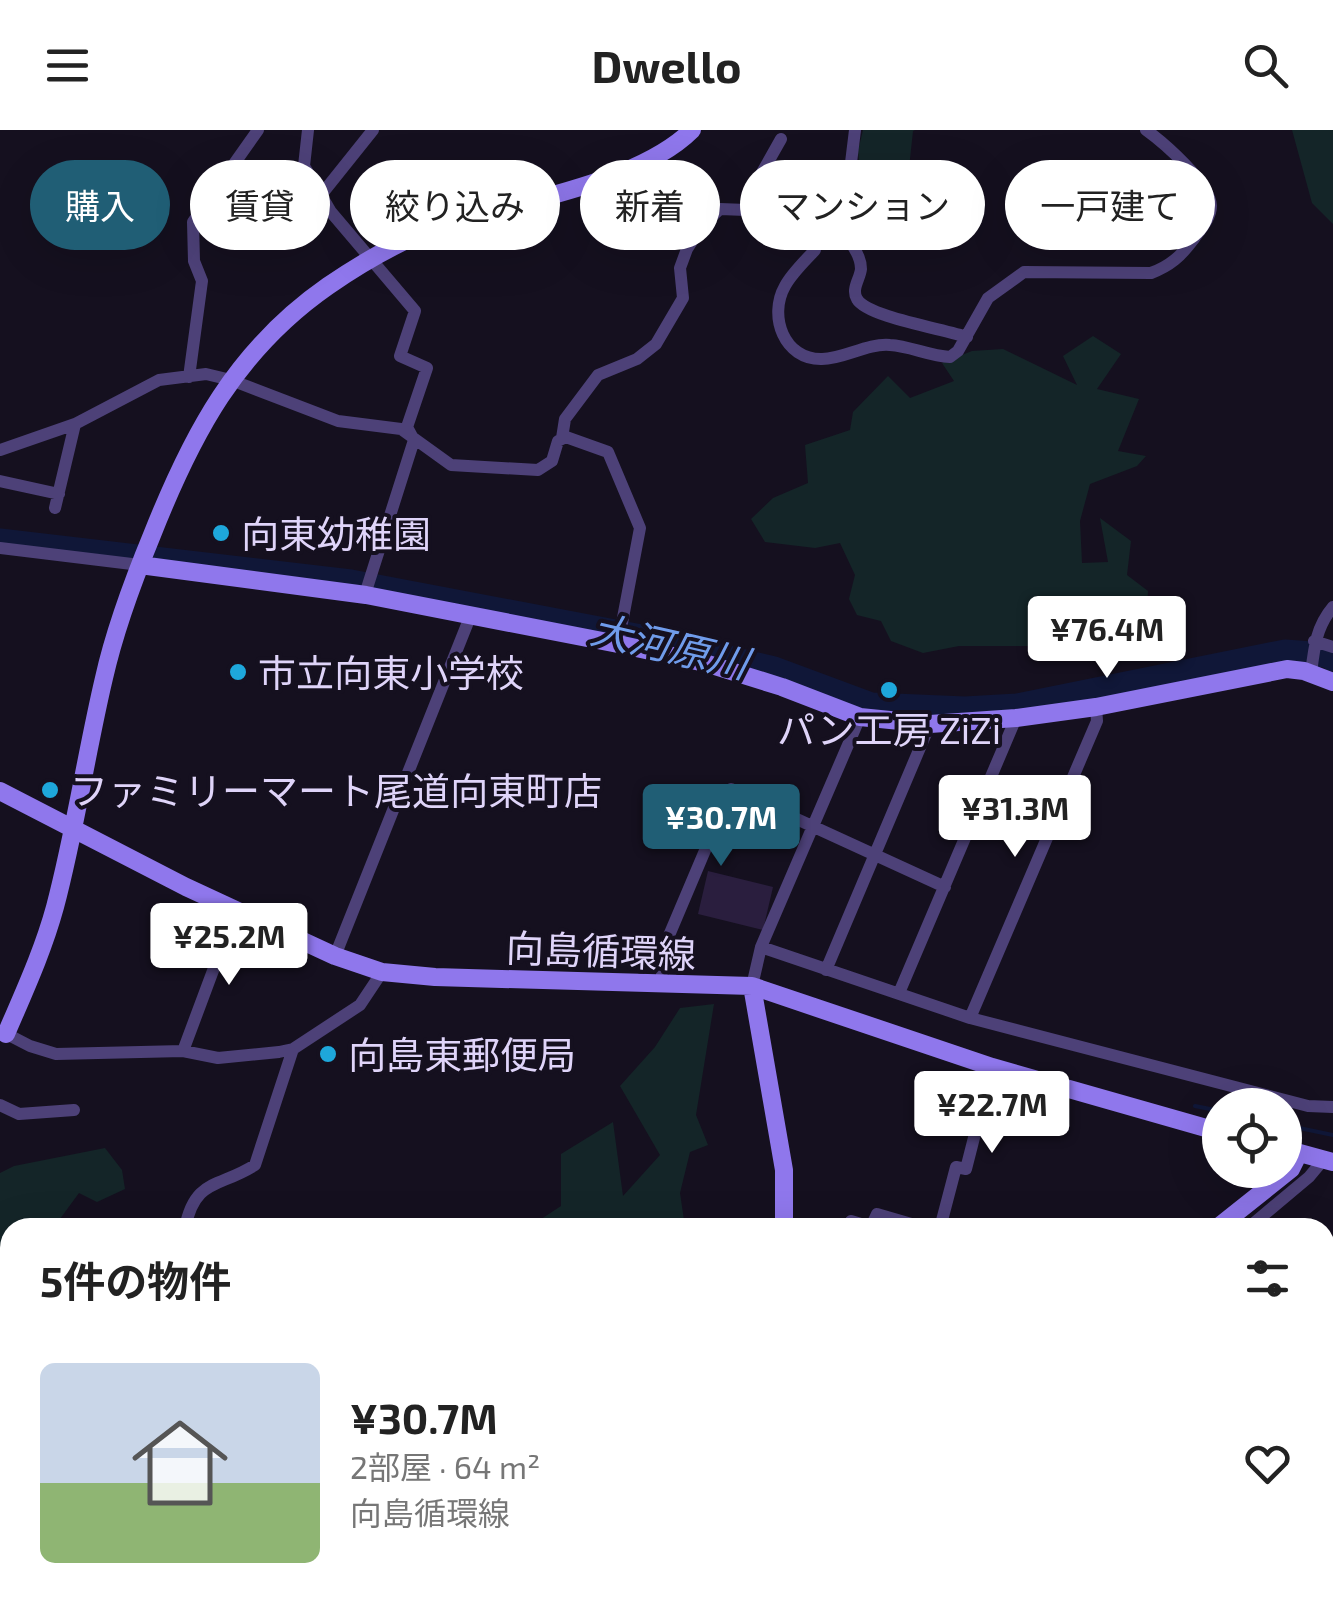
<!DOCTYPE html>
<html lang="ja">
<head>
<meta charset="utf-8">
<style>
  :root { --surface:#fff; --page:#f6f6f6; --text:#222; --muted:#767676; --accent:#205e75 }
  body { margin:0; font-family:"Exo 2","Noto Sans JP",sans-serif; background:var(--page); color:var(--text); height:100vh; display:flex; flex-direction:column; font-size:38px; white-space:nowrap }
  * { box-sizing:border-box; margin:0 }
  p { font-size:32px; color:var(--muted) }
  .icon { flex:none; width:55px; height:55px; fill:none; stroke:currentColor; stroke-width:2; stroke-linecap:round; stroke-linejoin:round }
  .map { position:relative; flex:1; overflow:hidden }
  .side { position:absolute; left:0px; top:1088px; width:1335px; height:392px; display:flex; flex-direction:column; background:var(--surface); border-radius:30px 30px 0 0; box-shadow:0 10px 40px #0002 }
  .side>* { flex:none }
  .guide { position:absolute; left:30px; top:30px; width:1275px; height:90px; display:flex; gap:20px }
  .fabs { position:absolute; left:1202px; top:958px; display:grid; gap:20px }
  .fabs a { display:grid; place-items:center; width:100px; height:100px; border-radius:50%; background:var(--surface); box-shadow:0 10px 40px #0002; font-size:50px }
  .price { position:absolute; translate:-50% -85px; padding:0 22px; border-radius:10px; background:#fff; color:#222; font-size:32px; line-height:65px; filter:drop-shadow(0 2px 5px #0008) }
  .price::after { content:''; position:absolute; left:50%; top:60px; width:30px; height:22px; margin-left:-15px; background:inherit; clip-path:polygon(0 0,100% 0,50% 100%) }
  .price.selected { background:var(--accent); color:#fff }
  ul { padding:0; list-style:none }
  li { display:flex; align-items:center; gap:30px; height:250px; padding:0 40px }
  li span { display:grid; place-items:center; flex:none; width:280px; height:200px; border-radius:15px; color:#555 }
  li>.icon { margin-inline-start:auto }
  span .icon { width:120px; height:120px; fill:#fffc; stroke-width:1 }
  li b { font-size:42px }
  h2 { display:flex; justify-content:space-between; align-items:center; height:120px; padding:0 40px; font-size:42px }
  .chip { padding:0 35px; border-radius:45px; background:var(--surface); box-shadow:0 10px 40px #0002; font-size:35px; line-height:90px }
  .chip.selected { background:var(--accent); color:#fff }
  header { display:flex; justify-content:space-between; align-items:center; height:130px; padding:0 40px; background:var(--surface); font-size:45px; font-weight:700 }
  .map>svg:first-child { display:block }
</style>
</head>
<body>
<header><svg class="icon" aria-label="menu" viewBox="0 0 24 24"><path d="M4 6h16M4 12h16M4 18h16"/></svg>Dwello<svg class="icon" aria-label="search" viewBox="0 0 24 24"><circle cx="10" cy="10" r="6"/><path d="M15 15l6 6"/></svg></header>
<div class="map">
<svg width="1333" height="1479" viewBox="0 0 1333 1479">
  <rect width="100%" height="100%" fill="#15101f"/>
  <path fill="#142528" d="M 863,0 L 915,0 L 913,1 L 909,38 L 861,50 L 858,21 Z
    M 1292,0 L 1333,0 L 1333,94 L 1312,73 Z
    M 1093,206 L 1121,224 L 1097,259 L 1139,269 L 1118,321 L 1146,326 L 1137,336 L 1090,354 L 1080,391 L 1082,433 L 1108,432 L 1100,388 L 1131,411 L 1127,445 L 1148,461 L 1147,482 L 1132,496 L 1066,469 L 1036,473 L 1057,492 L 1035,516 L 959,516 L 923,523 L 891,511 L 881,491 L 857,485 L 849,469 L 855,445 L 840,413 L 815,418 L 765,412 L 751,389 L 773,368 L 808,353 L 805,315 L 850,300 L 853,282 L 888,246 L 910,268 L 954,251 L 942,233 L 972,221 L 1003,219 L 1077,255 L 1063,226 Z
    M 714,874 L 696,985 L 708,1015 L 690,1022 L 680,1063 L 685,1097 L 529,1097 L 561,1076 L 561,1024 L 613,992 L 623,1066 L 660,1025 L 620,956 L 655,917 L 680,878 Z
    M 105,1018 L 122,1040 L 125,1059 L 97,1072 L 79,1063 L 54,1097 L 10,1098 L 10,1460 L 0,1468 L 0,1043 L 14,1036 Z"/>
  <g fill="none" stroke-linecap="round" stroke-linejoin="round">
    <path stroke="#101738" stroke-width="4" d="M 1195,976 L 1220,981
      M 1285,995 L 1333,1005"/>
    <path stroke="#101738" stroke-width="25" d="M 0,411 L 351,452 L 636,506 L 774,539 L 871,575 L 965,579 L 1017,576 L 1285,522 L 1326,525 L 1333,529"/>
  </g>
  <path fill="#2a1e3e" d="M 708,741 L 773,757 L 763,800 L 698,784 Z"/>
  <g fill="none" stroke-linecap="round" stroke-linejoin="round">
    <path stroke="#4d4178" stroke-width="12" d="M 308,0 L 304,36 L 331,82 L 415,181 L 400,226 L 427,238 L 407,297 L 414,310 L 367,458
      M 855,0 L 850,41 L 824,66 L 822,82 C 836,97 861,117 861,139 C 860,149 851,159 857,169 C 867,187 944,199 967,207
      M 755,55 C 782,73 813,84 815,120 C 805,131 792,143 785,156 C 768,186 784,230 822,229 C 844,229 867,213 890,215 C 910,216 929,226 950,227 L 958,221 L 988,168 L 1024,142 L 1151,143 C 1170,136 1181,126 1193,110 C 1200,100 1211,88 1211,76 C 1210,53 1164,13 1146,0
      M 321,65 L 373,0
      M 189,247 L 202,151 L 194,131 L 193,92 L 258,0
      M 562,308 L 565,289 L 598,245 L 637,229 L 656,214 L 683,168 L 680,138 L 687,119 L 701,97 L 720,79 L 746,80 L 755,55 L 781,9
      M 0,320 L 75,294 L 159,250 L 206,244 L 231,250 L 338,291 L 401,299 L 451,335 L 538,340 L 552,331 L 558,311 L 566,307 L 608,322 L 640,398 L 618,514
      M 0,351 L 59,364
      M 55,378 L 75,294
      M 0,418 L 140,435
      M 1314,511 L 1333,517
      M 1311,544 C 1314,518 1316,497 1333,477
      M 761,817 L 970,888 L 1308,976 L 1333,977
      M 335,826 L 470,487
      M 826,840 L 930,594
      M 662,855 L 662,822 L 731,659 L 945,757
      M 752,856 L 761,817 L 860,587
      M 899,863 L 1016,588
      M 970,888 L 1097,591 L 1096,577
      M 1,901 L 30,916 L 56,924 L 183,921 L 218,928 L 279,922 L 293,919 L 360,875 L 382,842
      M 183,921 L 236,779
      M 0,975 L 19,984 L 74,980
      M 185,1098 C 195,1048 219,1058 255,1035 L 293,919
      M 849,1098 L 851,1091 L 871,1097 L 877,1084 L 925,1098
      M 940,1098 L 956,1037 L 966,1039 L 992,937
      M 1248,1098 L 1309,1047 L 1324,1029
      M 1325,1271 L 1333,1263
      M 1325,1432 L 1333,1429
      M 842,1470 L 856,1479
      M 1153,1479 L 1164,1470"/>
    <path stroke="#8f77ec" stroke-width="18" d="M 140,435 L 366,465 L 618,514 L 705,533 L 782,557 L 860,587 L 930,594 L 1016,588 L 1096,577 L 1287,539 L 1304,541 L 1333,552
      M 0,661 L 186,757 L 335,826 L 382,842 L 435,847 L 752,856 L 992,937 L 1220,1002
      M 752,856 L 784,1040 L 784,1098
      M 6,904 C 24,862 43,821 55,777 C 75,702 86,624 104,548 C 115,499 133,451 152,405 C 192,304 236,220 328,156 C 363,132 400,110 441,96 C 514,72 638,54 692,0
      M 1285,1019 L 1333,1032
      M 1217,1098 L 1291,1039 L 1299,1023
      M 712,1479 L 714,1470
      M 968,1479 L 975,1470"/>
  </g>
  <g fill="#1ea7db" stroke="#15101f" stroke-width="4">
    <circle cx="221" cy="403" r="10"/>
    <circle cx="238" cy="542" r="10"/>
    <circle cx="889" cy="560" r="10"/>
    <circle cx="50" cy="660" r="10"/>
    <circle cx="328" cy="924" r="10"/>
  </g>
  <g text-anchor="middle" dominant-baseline="central" stroke-width="8" stroke-linejoin="round" paint-order="stroke">
    <g font-size="38" fill="#dfd4f9" stroke="#15101f" text-anchor="start">
      <text x="241" y="403">向東幼稚園</text>
      <text x="258" y="542">市立向東小学校</text>
      <text x="889" y="599" text-anchor="middle">パン工房 ZiZi</text>
      <text x="70" y="660">ファミリーマート尾道向東町店</text>
      <text x="348" y="924">向島東郵便局</text>
    </g>
    <g font-size="38" fill="#dfd4f9" stroke="#15101f">
      <text transform="translate(601 820) rotate(2)">向島循環線</text>
    </g>
    <g font-size="40" font-style="italic" fill="#709ceb" stroke="#15101f">
      <text transform="translate(670 515) rotate(13)">大河原川</text>
    </g>
  </g>
</svg>
<div class="fabs">
<a><svg class="icon" aria-label="locate" viewBox="0 0 24 24"><circle cx="12" cy="12" r="6"/><path d="M12 2v4M12 18v4M2 12h4M18 12h4"/></svg></a>
</div>
<b class="price" style="left:1107px;top:551px">¥76.4M</b>
<b class="price" style="left:1015px;top:730px">¥31.3M</b>
<b class="price selected" style="left:721px;top:739px">¥30.7M</b>
<b class="price" style="left:229px;top:858px">¥25.2M</b>
<b class="price" style="left:992px;top:1026px">¥22.7M</b>
<div class="guide">
<a class="chip selected">購入</a>
<a class="chip">賃貸</a>
<a class="chip">絞り込み</a>
<a class="chip">新着</a>
<a class="chip">マンション</a>
<a class="chip">一戸建て</a>
</div>
<section class="side">
<h2>5件の物件<svg class="icon" aria-label="filters" viewBox="0 0 24 24"><path d="M4 7h16M4 17h16"/><circle cx="9" cy="7" r="2"/><circle cx="15" cy="17" r="2"/></svg></h2>
<ul>
<li><span style="background:linear-gradient(#c9d6e8 60%,#8fb573 0)"><svg class="icon" aria-label="home" viewBox="0 0 24 24"><path d="M3 11l9-7 9 7M6 9v11h12V9"/></svg></span><div><b>¥30.7M</b><p>2部屋 · 64 m²</p><p>向島循環線</p></div><svg class="icon" aria-label="heart" viewBox="0 0 24 24"><path d="M12 20l-8-8c-3-5 5-10 8-4 3-6 11-1 8 4z"/></svg></li>
</ul>
</section>
</div>
</body>
</html>
